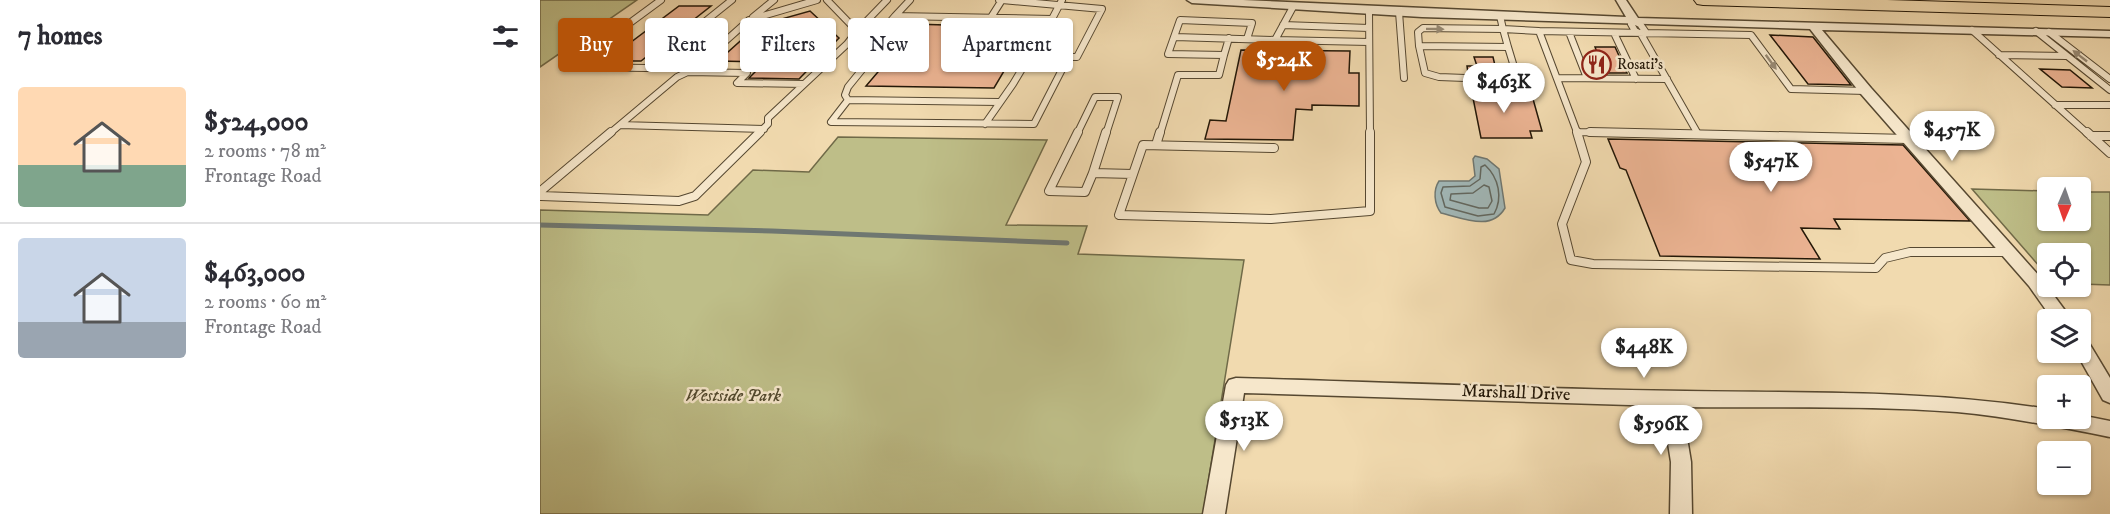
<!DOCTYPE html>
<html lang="en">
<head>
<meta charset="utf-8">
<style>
  :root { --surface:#fff; --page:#f2f2f3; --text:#2b2b33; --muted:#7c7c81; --line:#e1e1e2; --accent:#b45309 }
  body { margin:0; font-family:"IM FELL DW Pica",serif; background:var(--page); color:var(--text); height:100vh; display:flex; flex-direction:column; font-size:22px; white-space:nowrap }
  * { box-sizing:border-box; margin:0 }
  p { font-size:20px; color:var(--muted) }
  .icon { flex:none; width:33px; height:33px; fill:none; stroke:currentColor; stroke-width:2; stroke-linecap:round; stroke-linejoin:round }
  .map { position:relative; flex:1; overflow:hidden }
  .drawer { display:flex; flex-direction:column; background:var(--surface); width:540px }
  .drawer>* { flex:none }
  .hud { position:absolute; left:18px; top:18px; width:570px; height:54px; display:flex; gap:12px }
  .needle { width:39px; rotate:182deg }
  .tools { position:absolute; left:1497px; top:177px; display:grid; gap:12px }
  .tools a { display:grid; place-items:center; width:54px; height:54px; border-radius:6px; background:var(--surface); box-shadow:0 2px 4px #0004; font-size:30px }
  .price { position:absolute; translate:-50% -51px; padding:0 14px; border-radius:21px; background:#fff; color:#222; font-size:20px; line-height:39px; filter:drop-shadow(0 2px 3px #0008) }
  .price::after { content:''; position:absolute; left:50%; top:36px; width:18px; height:14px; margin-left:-9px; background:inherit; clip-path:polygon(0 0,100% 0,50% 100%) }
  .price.selected { background:var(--accent); color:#fff }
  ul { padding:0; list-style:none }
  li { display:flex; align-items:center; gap:18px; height:150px; padding:0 18px }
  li+li { border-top:2px solid var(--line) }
  li span { display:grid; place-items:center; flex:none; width:168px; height:120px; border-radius:6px; color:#555 }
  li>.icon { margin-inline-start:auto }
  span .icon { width:72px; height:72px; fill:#fffc; stroke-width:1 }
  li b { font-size:26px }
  h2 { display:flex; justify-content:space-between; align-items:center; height:72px; padding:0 18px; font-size:26px }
  .pill { padding:0 21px; border-radius:6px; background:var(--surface); box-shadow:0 2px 4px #0004; font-size:21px; line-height:54px }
  .pill.selected { background:var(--accent); color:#fff }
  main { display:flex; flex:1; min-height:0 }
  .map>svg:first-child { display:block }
</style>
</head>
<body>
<main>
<section class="drawer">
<h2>7 homes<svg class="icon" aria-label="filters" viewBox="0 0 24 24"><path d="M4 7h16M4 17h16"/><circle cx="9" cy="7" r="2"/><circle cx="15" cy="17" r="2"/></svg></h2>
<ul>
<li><span style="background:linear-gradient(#ffd9b3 65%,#7fa58c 0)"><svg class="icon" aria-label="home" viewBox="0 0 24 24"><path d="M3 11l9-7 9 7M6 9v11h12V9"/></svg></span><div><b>$524,000</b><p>2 rooms · 78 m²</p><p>Frontage Road</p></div></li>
<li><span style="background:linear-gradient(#c9d6e8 70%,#9aa5b1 0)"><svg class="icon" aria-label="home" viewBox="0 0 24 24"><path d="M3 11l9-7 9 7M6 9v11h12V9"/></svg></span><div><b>$463,000</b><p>2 rooms · 60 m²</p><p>Frontage Road</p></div></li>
</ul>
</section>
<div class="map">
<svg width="1570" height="514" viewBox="0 0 1570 514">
  <rect width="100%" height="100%" fill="#f1daaf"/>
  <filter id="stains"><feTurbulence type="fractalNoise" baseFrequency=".00333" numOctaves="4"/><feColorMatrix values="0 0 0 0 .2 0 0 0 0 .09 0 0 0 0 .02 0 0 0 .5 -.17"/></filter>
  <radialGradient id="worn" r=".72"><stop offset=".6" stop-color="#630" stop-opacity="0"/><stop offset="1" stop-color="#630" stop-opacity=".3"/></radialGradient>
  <path fill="#bebe88" stroke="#706a48" stroke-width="1.5" d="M 0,0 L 97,0 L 0,67 Z
    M 298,137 L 507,140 L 466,225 L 547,226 L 538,254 L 704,260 L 663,514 L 0,514 L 0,210 L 168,215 L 213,170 L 269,172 Z
    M 1432,189 L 1507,191 L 1508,220 L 1540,220 L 1541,192 L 1570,192 L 1570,285 L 1541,284 L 1540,254 L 1508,254 L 1507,275 Z"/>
  <path fill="#a1b7b7" stroke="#6f7771" stroke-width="1.5" d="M 935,156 L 947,159 L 959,169 L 965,208 C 951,232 923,218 901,213 C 894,204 893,190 899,181 L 929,181 L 935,176 L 933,159 Z"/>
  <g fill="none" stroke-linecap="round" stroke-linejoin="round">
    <path stroke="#62675f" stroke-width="1.5" d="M 945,165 C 959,178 963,198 954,214 L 938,216 L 905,207 L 901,193 L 903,187 L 930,186 L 940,179 L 941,167 Z
      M 944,185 L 949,187 L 952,201 L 948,208 L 939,208 L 910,200 L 911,194 L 933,193 Z"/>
    <path stroke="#6f7771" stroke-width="5" d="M 0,225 L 232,231 L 527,243"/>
  </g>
  <path fill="#ebb392" stroke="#231707" stroke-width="1.5" d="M 139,6 L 171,6 L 101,61 L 66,61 Z
    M 270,11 L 299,38 L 259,79 L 209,78 L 225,62 L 178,61 L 217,26 Z
    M 372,24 L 439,26 L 417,60 L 470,61 L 454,88 L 326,86 L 366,39 L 360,39 Z
    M 1230,35 L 1273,37 L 1311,85 L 1268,84 Z
    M 1055,47 L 1075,47 L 1087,73 L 1065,73 Z
    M 701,50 L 810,51 L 809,73 L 819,73 L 819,106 L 772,105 L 772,110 L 756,109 L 753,140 L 665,139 L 670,120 L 686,121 Z
    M 934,57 L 953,57 L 957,74 L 928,73 L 927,66 L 937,66 Z
    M 1500,69 L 1530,70 L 1552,88 L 1522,87 Z
    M 930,83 L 959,85 L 962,96 L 984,97 L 985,99 L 993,99 L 1002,131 L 990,131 L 992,138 L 941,138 Z
    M 1068,139 L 1363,145 L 1430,221 L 1294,219 L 1300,229 L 1261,228 L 1280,259 L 1120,256 L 1086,170 L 1080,168 Z"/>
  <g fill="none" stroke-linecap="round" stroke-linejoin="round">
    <defs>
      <path id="service-far1" d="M 121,0 L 30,67 L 107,68 L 192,0
        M 370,0 L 355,16 L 512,19 L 522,0
        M 459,0 L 462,0
        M 462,0 L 562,9 L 537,57 L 427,55 Z
        M 753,7 L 735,40 L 829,42
        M 829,11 L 830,134
        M 859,12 L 864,78
        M 355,16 L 344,29 L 346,40 L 308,87 L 305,95 L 308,100 L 291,122 L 494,124 L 529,56
        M 960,16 L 963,29 L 999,31 L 1037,132
        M 213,17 L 234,0
        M 1094,21 L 1100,24 L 1105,31 L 1101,34 L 1095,31 L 1091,24 Z
        M 743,25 L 829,28
        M 1432,30 L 1548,134
        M 317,31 L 347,0
        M 999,31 L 1211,35 L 1251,89 L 1326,91
        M 1496,31 L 1570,90
        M 1029,32 L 1047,78
        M 1509,32 L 1570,79
        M 1074,33 L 1096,79
        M 1101,34 L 1158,134
        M 439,36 L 501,37
        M 635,37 L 735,40
        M 879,46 L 968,47
        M 879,46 L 885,73 L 899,77 L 978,80 L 968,47
        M 879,46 L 878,32 L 883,28 L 963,29 L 968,47
        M 684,55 L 689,38
        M 1459,55 L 1527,56
        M 148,72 L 207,73 L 197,83 L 264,84
        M 1018,78 L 1127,79
        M 308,100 L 459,102
        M 1515,105 L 1570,105
        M 445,124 L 473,84 L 512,19
        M 80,125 L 224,129
        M 69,134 L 137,77 L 154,69 L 209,20 L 277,0
        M 218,134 L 228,124 L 228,118 L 307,44 L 317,31 L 287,0
        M 537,134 L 555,97 L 578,97 L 566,134
        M 620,134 L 638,75 L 679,75 L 684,55 L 628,54 L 640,20 L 712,23 L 707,39
        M 1038,134 L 1037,132 L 1121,134"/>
      <path id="service" d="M 71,132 L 2,190 L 1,196 L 139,201 L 155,196 L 220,132
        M 538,132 L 509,191 L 545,192 L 553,173
        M 1037,132 L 1046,162 L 1022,224 L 1031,260 L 1053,264 L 1336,268 L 1345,258 L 1370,252 L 1468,252
        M 1050,132 L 1369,139
        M 1547,132 L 1570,153
        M 1551,136 L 1570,136
        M 616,145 L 620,132
        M 734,148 L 603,145 L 579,215 L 731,219 L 830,211 L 830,132
        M 553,173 L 593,174
        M 553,173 L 566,132"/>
      <path id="minor" d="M 647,0 L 703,0 L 1086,17 L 1076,0 L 1086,0 L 1098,18 L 1570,31 L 1570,37 L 1282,30 L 1331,88 L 1501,278 L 1532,320 L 1513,320 L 1489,286 L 1321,94 L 1270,29 L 882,17 L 652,3 Z
        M 1540,336 L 1546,338 L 1570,378 L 1570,403 L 1563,400 L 1536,352 L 1540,352 Z
        M 696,378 C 846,382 996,389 1145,391 C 1267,393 1387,390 1508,409 L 1508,418 L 1540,418 L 1540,415 L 1570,421 L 1570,437 C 1519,427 1469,417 1417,412 C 1325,405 1234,408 1142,407 L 1151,462 L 1152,514 L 1130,514 L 1131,462 L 1122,406 L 704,393 L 685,514 L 663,514 L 686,385 L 689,380 Z"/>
      <path id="trunk" d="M 1154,0 L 1347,0 L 1570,7 L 1570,17 L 1163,5 L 1157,4 Z"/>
    </defs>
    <use href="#service-far1" stroke="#564831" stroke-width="8"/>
    <use href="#service" stroke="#564831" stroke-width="10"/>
    <use href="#minor" stroke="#564831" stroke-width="3"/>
    <use href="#trunk" stroke="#231707" stroke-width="2"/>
    <use href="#service-far1" stroke="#f6e7cb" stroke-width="6"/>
    <use href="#service" stroke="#f6e7cb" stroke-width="8"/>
    <use href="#minor" fill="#f6e7cb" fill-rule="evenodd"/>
    <use href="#trunk" fill="#f1daaf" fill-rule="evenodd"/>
  </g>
  <defs><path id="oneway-solid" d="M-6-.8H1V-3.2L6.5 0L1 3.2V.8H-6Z" transform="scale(1.5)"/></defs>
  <g fill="#978973">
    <use href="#oneway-solid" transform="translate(895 29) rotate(1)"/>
    <use href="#oneway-solid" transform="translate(1540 56) rotate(-142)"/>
    <use href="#oneway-solid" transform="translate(1231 62) rotate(54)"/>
  </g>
  <defs>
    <symbol id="restaurant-ring" viewBox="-11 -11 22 22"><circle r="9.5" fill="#f6e7cb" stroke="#8f2418" stroke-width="1.5"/><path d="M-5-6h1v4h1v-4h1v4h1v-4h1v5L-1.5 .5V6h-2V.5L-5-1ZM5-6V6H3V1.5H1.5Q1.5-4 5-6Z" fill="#8f2418"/></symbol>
  </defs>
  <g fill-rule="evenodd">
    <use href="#restaurant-ring" x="1040" y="48" width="33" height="33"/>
  </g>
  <g text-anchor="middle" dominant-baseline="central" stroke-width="5" stroke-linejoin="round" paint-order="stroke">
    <g font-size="15" fill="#231707" stroke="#f6e7cb" text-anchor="start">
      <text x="1077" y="64">Rosati's</text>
    </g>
    <g font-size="18" fill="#231707" stroke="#f6e7cb">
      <text transform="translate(976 393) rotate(2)">Marshall Drive</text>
    </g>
    <g font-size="18" font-style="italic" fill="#52492e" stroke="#f6e7cb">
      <text x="193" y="396">Westside Park</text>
    </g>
  </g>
  <rect width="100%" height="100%" filter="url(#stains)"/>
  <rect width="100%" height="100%" fill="url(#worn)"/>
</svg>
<div class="tools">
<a><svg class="needle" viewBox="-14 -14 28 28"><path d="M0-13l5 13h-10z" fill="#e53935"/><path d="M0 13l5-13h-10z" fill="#7c7c81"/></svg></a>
<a><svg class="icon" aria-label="locate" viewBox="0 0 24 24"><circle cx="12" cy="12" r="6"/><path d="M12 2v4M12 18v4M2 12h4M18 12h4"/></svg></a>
<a><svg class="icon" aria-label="layers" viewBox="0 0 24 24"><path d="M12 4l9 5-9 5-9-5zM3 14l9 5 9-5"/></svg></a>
<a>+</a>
<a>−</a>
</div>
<b class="price selected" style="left:744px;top:92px">$524K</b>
<b class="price" style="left:964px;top:114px">$463K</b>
<b class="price" style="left:1412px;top:162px">$457K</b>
<b class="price" style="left:1231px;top:193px">$547K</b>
<b class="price" style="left:1104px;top:379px">$448K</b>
<b class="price" style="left:704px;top:452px">$513K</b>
<b class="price" style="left:1121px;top:456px">$596K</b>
<div class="hud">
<a class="pill selected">Buy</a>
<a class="pill">Rent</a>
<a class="pill">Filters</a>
<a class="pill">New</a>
<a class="pill">Apartment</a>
</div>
</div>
</main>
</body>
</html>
